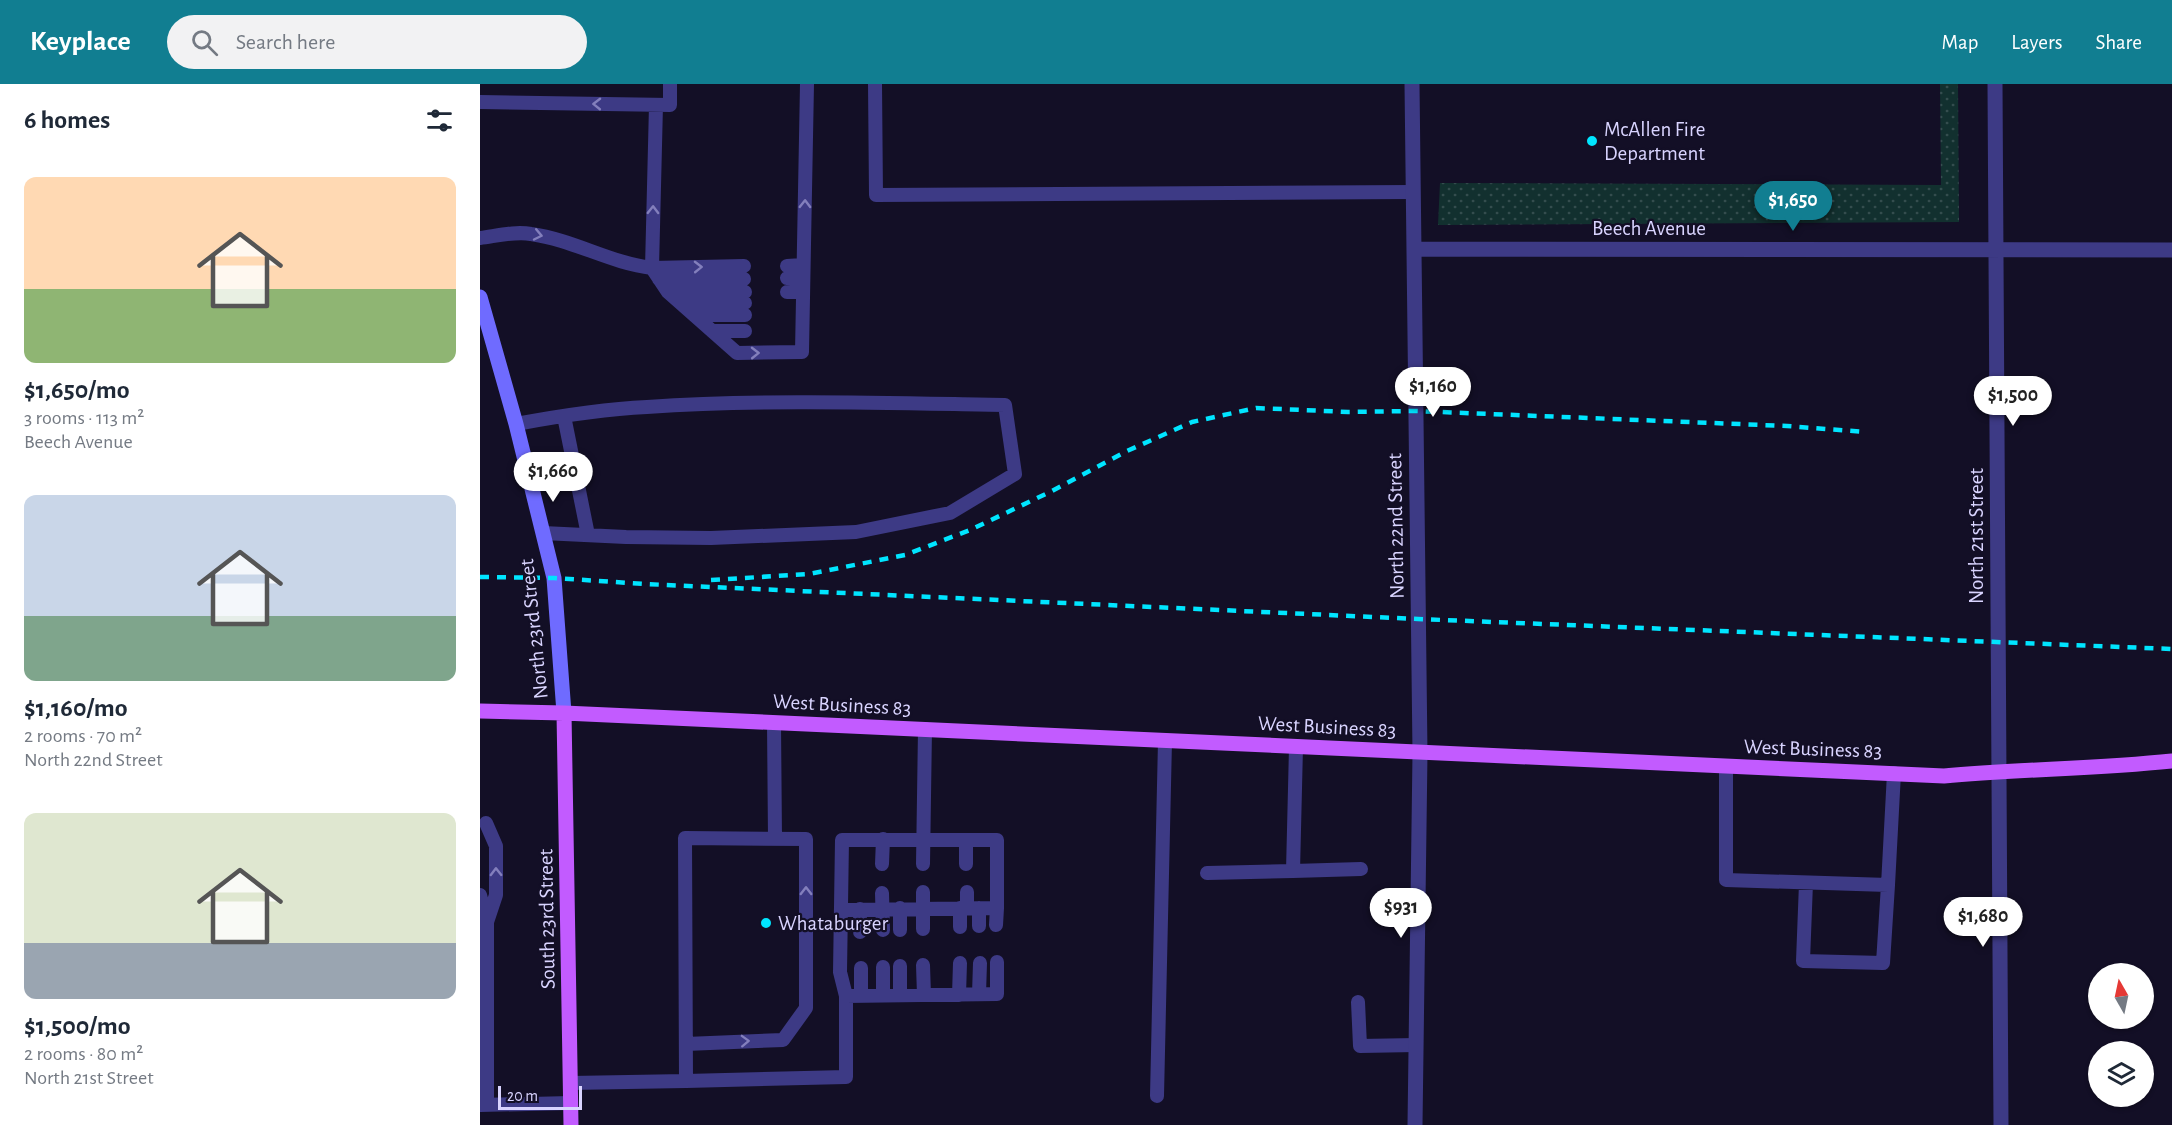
<!DOCTYPE html>
<html lang="en">
<head>
<meta charset="utf-8">
<style>
  :root { --surface:#fff; --page:#f2f2f3; --text:#1f2937; --muted:#747a83; --accent:#117e91 }
  body { margin:0; font-family:"Alegreya Sans",sans-serif; background:var(--page); color:var(--text); height:100vh; display:flex; flex-direction:column; font-size:22px; white-space:nowrap }
  * { box-sizing:border-box; margin:0 }
  p { font-size:20px; color:var(--muted) }
  .icon { flex:none; width:33px; height:33px; fill:none; stroke:currentColor; stroke-width:2; stroke-linecap:round; stroke-linejoin:round }
  .map { position:relative; flex:1; overflow:hidden }
  .drawer { display:flex; flex-direction:column; background:var(--surface); width:480px }
  .drawer>* { flex:none }
  .needle { width:39px; rotate:351deg }
  .tools { position:absolute; left:1608px; top:879px; display:grid; gap:12px }
  .tools a { display:grid; place-items:center; width:66px; height:66px; border-radius:50%; background:var(--surface); box-shadow:0 2px 4px #0004; font-size:30px }
  .scale { position:absolute; left:18px; bottom:15px; width:84px; box-sizing:border-box; padding-left:6px; border:3px solid #d9d4ff; border-top:0; font-size:16px; line-height:21px; white-space:nowrap; color:#d9d4ff; -webkit-text-stroke:4px #130f26; paint-order:stroke }
  .price { position:absolute; translate:-50% -51px; padding:0 14px; border-radius:21px; background:#fff; color:#222; font-size:20px; line-height:39px; filter:drop-shadow(0 2px 3px #0008) }
  .price::after { content:''; position:absolute; left:50%; top:36px; width:18px; height:14px; margin-left:-9px; background:inherit; clip-path:polygon(0 0,100% 0,50% 100%) }
  .price.on { background:var(--accent); color:#fff }
  ul { padding:0; list-style:none }
  li { display:grid; align-content:center; gap:12px; height:318px; padding:0 24px }
  li span { display:grid; place-items:center; height:186px; border-radius:12px; color:#555 }
  li>.icon { margin-inline-start:auto }
  span .icon { width:108px; height:108px; fill:#fffc; stroke-width:1 }
  li b { font-size:26px }
  h2 { display:flex; justify-content:space-between; align-items:center; height:72px; padding:0 24px; font-size:26px }
  header { display:flex; align-items:center; gap:36px; box-sizing:border-box; height:84px; padding:0 30px; background:var(--accent); color:#fff }
  header strong { font-size:28px }
  nav { display:flex; gap:33px; margin-inline-start:auto; font-size:21px }
  .search { width:420px; height:54px; background:var(--page); display:flex; align-items:center; gap:15px; box-sizing:border-box; padding:0 21px; border-radius:33px; color:var(--muted); font-size:22px }
  main { display:flex; flex:1; min-height:0 }
  .map>svg:first-child { display:block }
</style>
</head>
<body>
<header>
<strong>Keyplace</strong>
<div class="search"><svg class="icon" aria-label="search" viewBox="0 0 24 24"><circle cx="10" cy="10" r="6"/><path d="M15 15l6 6"/></svg>Search here</div>
<nav><a>Map</a><a>Layers</a><a>Share</a></nav>
</header>
<main>
<section class="drawer">
<h2>6 homes<svg class="icon" aria-label="filters" viewBox="0 0 24 24"><path d="M4 7h16M4 17h16"/><circle cx="9" cy="7" r="2"/><circle cx="15" cy="17" r="2"/></svg></h2>
<ul>
<li><span style="background:linear-gradient(#ffd9b3 60%,#8fb573 0)"><svg class="icon" aria-label="home" viewBox="0 0 24 24"><path d="M3 11l9-7 9 7M6 9v11h12V9"/></svg></span><div><b>$1,650/mo</b><p>3 rooms · 113 m²</p><p>Beech Avenue</p></div></li>
<li><span style="background:linear-gradient(#c9d6e8 65%,#7fa58c 0)"><svg class="icon" aria-label="home" viewBox="0 0 24 24"><path d="M3 11l9-7 9 7M6 9v11h12V9"/></svg></span><div><b>$1,160/mo</b><p>2 rooms · 70 m²</p><p>North 22nd Street</p></div></li>
<li><span style="background:linear-gradient(#dfe7d0 70%,#9aa5b1 0)"><svg class="icon" aria-label="home" viewBox="0 0 24 24"><path d="M3 11l9-7 9 7M6 9v11h12V9"/></svg></span><div><b>$1,500/mo</b><p>2 rooms · 80 m²</p><p>North 21st Street</p></div></li>
</ul>
</section>
<div class="map">
<svg width="1692" height="1041" viewBox="0 0 1692 1041">
  <defs>
    <pattern id="garden-dots" width="8" height="8" patternUnits="userSpaceOnUse" patternTransform="scale(1.5)"><rect width="8" height="8" fill="#12302f"/><path d="M2 2h.1M6 6h.1" fill="none" stroke="#344d4e" stroke-width="1.8" stroke-linecap="round"/></pattern>
  </defs>
  <rect width="100%" height="100%" fill="#130f26"/>
  <path fill="url(#garden-dots)" d="M 1460,0 L 1478,0 L 1479,138 L 958,141 L 960,99 L 1461,101 Z"/>
  <g fill="none" stroke-linecap="round" stroke-linejoin="round">
    <path stroke="#3d3a85" stroke-width="14" d="M 395,0 L 396,111 L 933,108
      M 0,18 L 190,21 L 190,0
      M 176,21 L 172,184 L 264,182
      M 0,154 C 16,152 35,147 51,150 C 94,156 130,179 172,184 L 188,208 L 257,269 L 322,268 L 327,0
      M 307,182 L 323,181
      M 307,194 L 323,195
      M 179,195 L 264,195
      M 188,208 L 265,208
      M 307,208 L 323,208
      M 202,220 L 265,219
      M 215,231 L 265,231
      M 232,247 L 265,247
      M 84,332 L 108,451
      M 36,340 C 79,332 123,325 167,323 C 286,315 406,319 525,321 L 535,390 L 470,429 L 376,448 L 231,454 L 146,453 L 63,449
      M 294,639 L 295,755
      M 816,663 L 813,787 L 881,785
      M 1246,682 L 1246,796 L 1408,801 L 1414,689
      M 6,739 L 16,762 L 16,811 L 7,838
      M 402,780 L 403,755
      M 443,780 L 445,645
      M 486,780 L 486,756
      M 727,789 L 813,787
      M 1326,799 L 1323,877 L 1403,879 L 1408,801
      M 487,808 L 487,824
      M 402,809 L 403,846
      M 0,811 L 7,838 L 7,1020
      M 480,824 L 480,843
      M 499,824 L 499,842
      M 516,841 L 517,824
      M 443,845 L 443,808
      M 420,846 L 420,824
      M 380,848 L 380,825
      M 443,881 L 444,911
      M 381,884 L 381,912
      M 499,910 L 500,879
      M 403,911 L 403,883
      M 420,911 L 420,882
      M 479,911 L 480,879
      M 366,912 L 517,910 L 517,878
      M 878,918 L 880,962 L 936,961
      M 206,997 L 366,993 L 366,912 L 360,888 L 362,756 L 517,756 L 517,824 L 361,826
      M 90,999 L 206,997 L 205,754 L 326,755 L 326,924 L 303,956 L 206,960
      M 677,1012 L 685,657
      M 0,1021 L 91,1019"/>
    <path stroke="#3d3a85" stroke-width="15" d="M 932,0 L 940,669 L 935,1041
      M 1515,0 L 1521,1041
      M 934,165 L 1692,166"/>
    <path stroke="#6f6bff" stroke-width="15" d="M 0,213 L 36,340 L 74,494 L 84,629"/>
    <path stroke="#c25bff" stroke-width="15" d="M 0,627 L 84,629 L 1464,692 C 1540,685 1616,685 1692,677
      M 84,629 L 91,1041"/>
    <path stroke="#00e5ff" stroke-width="4.5" stroke-dasharray="9 8" stroke-linecap="butt" d="M 0,493 L 74,494 L 165,500 L 938,535 L 1692,565
      M 231,496 L 329,490 L 425,471 L 490,446 L 572,407 L 647,367 L 712,338 L 776,324 L 868,328 L 936,327 L 1307,342 L 1385,348"/>
  </g>
  <defs><path id="oneway-chevron" d="M-2-3.5L2.5 0L-2 3.5" fill="none" stroke-width="1.6" stroke-linecap="round" stroke-linejoin="round" transform="scale(1.5)"/></defs>
  <g stroke="#837fbc">
    <use href="#oneway-chevron" transform="translate(117 20) rotate(-179)"/>
    <use href="#oneway-chevron" transform="translate(325 120) rotate(-89)"/>
    <use href="#oneway-chevron" transform="translate(173 126) rotate(-89)"/>
    <use href="#oneway-chevron" transform="translate(58 151) rotate(12)"/>
    <use href="#oneway-chevron" transform="translate(218 183) rotate(-1)"/>
    <use href="#oneway-chevron" transform="translate(275 269) rotate(-1)"/>
    <use href="#oneway-chevron" transform="translate(16 788) rotate(-91)"/>
    <use href="#oneway-chevron" transform="translate(326 807) rotate(-90)"/>
    <use href="#oneway-chevron" transform="translate(265 957) rotate(-2)"/>
  </g>
  <g fill="#00e5ff" stroke="#130f26" stroke-width="2">
    <circle cx="1112" cy="57" r="6"/>
    <circle cx="286" cy="839" r="6"/>
  </g>
  <g text-anchor="middle" dominant-baseline="central" stroke-width="4.5" stroke-linejoin="round" paint-order="stroke">
    <g font-size="21" fill="#d9d4ff" stroke="#130f26" text-anchor="start">
      <text x="1124" y="45">McAllen Fire<tspan x="1124" dy="24">Department</tspan></text>
      <text x="298" y="839">Whataburger</text>
    </g>
    <g font-size="21" fill="#d9d4ff" stroke="#130f26">
      <text x="1169" y="144">Beech Avenue</text>
      <text transform="translate(916 442) rotate(-91)">North 22nd Street</text>
      <text transform="translate(1496 452) rotate(-90)">North 21st Street</text>
      <text transform="translate(54 545) rotate(-96)">North 23rd Street</text>
      <text transform="translate(362 621) rotate(3)">West Business 83</text>
      <text transform="translate(847 643) rotate(3)">West Business 83</text>
      <text transform="translate(1333 665) rotate(2)">West Business 83</text>
      <text transform="translate(67 835) rotate(-91)">South 23rd Street</text>
    </g>
  </g>
</svg>
<div class="tools">
<a><svg class="needle" viewBox="-14 -14 28 28"><path d="M0-13l5 13h-10z" fill="#e53935"/><path d="M0 13l5-13h-10z" fill="#747a83"/></svg></a>
<a><svg class="icon" aria-label="layers" viewBox="0 0 24 24"><path d="M12 4l9 5-9 5-9-5zM3 14l9 5 9-5"/></svg></a>
</div>
<div class="scale">20 m</div>
<b class="price on" style="left:1313px;top:148px">$1,650</b>
<b class="price" style="left:953px;top:334px">$1,160</b>
<b class="price" style="left:1533px;top:343px">$1,500</b>
<b class="price" style="left:73px;top:419px">$1,660</b>
<b class="price" style="left:921px;top:855px">$931</b>
<b class="price" style="left:1503px;top:864px">$1,680</b>
</div>
</main>
</body>
</html>
